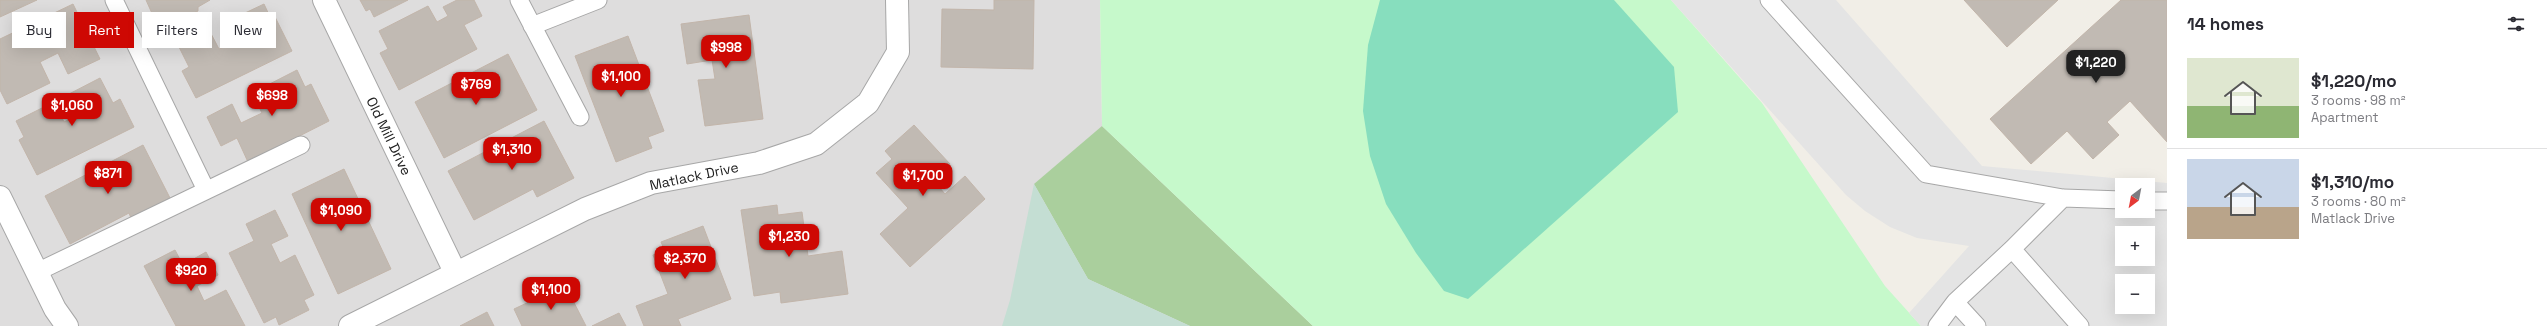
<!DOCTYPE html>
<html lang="en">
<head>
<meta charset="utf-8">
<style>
  :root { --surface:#fff; --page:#f2f2f3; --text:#2b2b33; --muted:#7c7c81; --line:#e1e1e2; --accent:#ce0803 }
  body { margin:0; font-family:"Space Grotesk",sans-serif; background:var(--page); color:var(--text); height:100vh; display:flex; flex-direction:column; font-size:15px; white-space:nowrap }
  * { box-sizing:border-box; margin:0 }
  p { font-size:13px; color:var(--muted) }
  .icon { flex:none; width:22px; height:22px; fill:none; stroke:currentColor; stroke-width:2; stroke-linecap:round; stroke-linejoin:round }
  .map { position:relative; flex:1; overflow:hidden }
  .side { display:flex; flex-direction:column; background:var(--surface); width:380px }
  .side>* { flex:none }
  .hud { position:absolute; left:12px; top:12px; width:380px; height:36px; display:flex; gap:8px }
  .needle { width:26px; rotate:212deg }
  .controls { position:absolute; left:2115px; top:178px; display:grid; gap:8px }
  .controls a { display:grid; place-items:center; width:40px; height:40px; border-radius:0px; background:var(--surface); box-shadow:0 4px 16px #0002; font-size:20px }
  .price { position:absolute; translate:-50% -34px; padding:0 9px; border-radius:8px; background:var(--accent); color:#fff; font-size:13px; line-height:26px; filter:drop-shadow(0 1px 2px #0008) }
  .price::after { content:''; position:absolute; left:50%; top:24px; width:12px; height:9px; margin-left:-6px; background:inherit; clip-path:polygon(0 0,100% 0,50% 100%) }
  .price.on { background:#222; color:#fff }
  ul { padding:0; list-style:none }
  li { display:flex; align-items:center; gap:12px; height:100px; padding:0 20px }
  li+li { border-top:1px solid var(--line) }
  li span { display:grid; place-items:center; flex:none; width:112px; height:80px; border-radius:0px; color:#555 }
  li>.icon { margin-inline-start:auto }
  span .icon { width:48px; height:48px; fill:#fffc; stroke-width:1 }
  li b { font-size:17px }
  h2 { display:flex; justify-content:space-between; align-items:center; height:48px; padding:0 20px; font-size:17px }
  .tag { padding:0 14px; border-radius:0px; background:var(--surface); box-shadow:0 4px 16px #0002; font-size:14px; line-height:36px }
  .tag.on { background:var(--accent); color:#fff }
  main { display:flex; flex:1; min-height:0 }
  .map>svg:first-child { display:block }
</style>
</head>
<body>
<main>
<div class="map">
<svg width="2167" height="326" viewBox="0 0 2167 326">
  <rect width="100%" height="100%" fill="#f1eee7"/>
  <path fill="#dedddd" d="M 0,0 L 1100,0 L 1102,126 L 1313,326 L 0,326 Z"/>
  <path fill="#aacf9d" d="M 1102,126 L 1313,326 L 1190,326 L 1088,279 L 1034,184 Z"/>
  <path fill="#c4ded3" d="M 1034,184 L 1088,279 L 1190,326 L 1002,326 L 1010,300 Z"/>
  <path fill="#c6f9cb" d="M 1100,0 L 1671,0 L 1762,103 L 1885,286 L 1921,326 L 1313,326 L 1102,126 Z"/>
  <path fill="#87debe" d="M 1380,0 L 1614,0 L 1674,67 L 1678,112 L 1468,299 L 1444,291 L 1416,253 L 1386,204 L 1370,156 L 1363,111 L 1368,45 Z"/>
  <path fill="#e4e4e4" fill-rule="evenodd" d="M 1671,0 L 1836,0 L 1982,166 L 2167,183 L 2167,326 L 1921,326 L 1909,313 L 1969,246 L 1917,238 L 1890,227 L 1865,211 L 1846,195 ZM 2122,185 L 2148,185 L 2148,211 L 2122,211 ZM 2122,233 L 2148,233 L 2148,259 L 2122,259 ZM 2122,281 L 2148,281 L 2148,307 L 2122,307 Z"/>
  <path fill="#c1bab3" stroke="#c2b5aa" d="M 0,0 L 37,0 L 0,17 Z
    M 146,0 L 210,0 L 198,7 L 198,11 L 159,29 Z
    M 360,0 L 408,0 L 374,17 L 370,9 L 366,11 Z
    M 457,0 L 474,0 L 482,16 L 464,25 L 477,49 L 399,90 L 380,53 L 388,49 L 379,31 L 428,6 L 437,22 L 448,16 L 443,7 Z
    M 994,0 L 1034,0 L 1033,69 L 941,67 L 942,9 L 994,10 Z
    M 1964,0 L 2058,0 L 2007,47 Z
    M 2121,0 L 2167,0 L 2167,142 L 2130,101 L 2107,122 L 2119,135 L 2093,159 L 2067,131 L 2031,164 L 1990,119 Z
    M 73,4 L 100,59 L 68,74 L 58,53 L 40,62 L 50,83 L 7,104 L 0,90 L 0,39 Z
    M 264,4 L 271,19 L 275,17 L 292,51 L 196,98 L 182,71 L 189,67 L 176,41 L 207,26 L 219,49 L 233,42 L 224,23 Z
    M 749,15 L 763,119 L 705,126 L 698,80 L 715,79 L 712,60 L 687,64 L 681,24 Z
    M 628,36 L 664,131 L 648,137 L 652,148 L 616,162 L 575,56 Z
    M 508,54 L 537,110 L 444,158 L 415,102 Z
    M 297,70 L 305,87 L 311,84 L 329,121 L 248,162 L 237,138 L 221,146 L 207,117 L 232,104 L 241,123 L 262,113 L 252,93 Z
    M 100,78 L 113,103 L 120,99 L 134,127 L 37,175 L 19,140 L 24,137 L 16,121 L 54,102 L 64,122 L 79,115 L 69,94 Z
    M 544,121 L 574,178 L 537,197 L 533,189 L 474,220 L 448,171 Z
    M 914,125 L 950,164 L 933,180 L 945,194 L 965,176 L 985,199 L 910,267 L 880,234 L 908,208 L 876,173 L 892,159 L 885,151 Z
    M 143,145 L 170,198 L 131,218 L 129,213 L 70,244 L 45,196 Z
    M 344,169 L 391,269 L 338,294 L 292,194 Z
    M 777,205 L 778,215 L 802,212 L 808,256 L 842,251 L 848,294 L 781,303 L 780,292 L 754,296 L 741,210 Z
    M 275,210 L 288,236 L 271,244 L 280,263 L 295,255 L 314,295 L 304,300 L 309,310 L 279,325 L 276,317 L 264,323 L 229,253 L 254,241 L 246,224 Z
    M 703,226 L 731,299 L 678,319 L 681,326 L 644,326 L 636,306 L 668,294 L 653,255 L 665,251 L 661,242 Z
    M 175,250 L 183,265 L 206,252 L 218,275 L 197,286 L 204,301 L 226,290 L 245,326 L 176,326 L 144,266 Z
    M 565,285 L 586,326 L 522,326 L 514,309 Z
    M 487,312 L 494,326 L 460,326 Z
    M 619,313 L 626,326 L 592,326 Z"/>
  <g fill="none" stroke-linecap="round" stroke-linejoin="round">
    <defs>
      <path id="service" d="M 114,0 L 206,190
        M 519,0 L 580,117
        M 1769,0 L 1926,174 L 2063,198 L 2122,200
        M 532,26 L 598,0
        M 2148,201 L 2167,201
        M 2012,249 L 2080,326
        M 37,272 L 301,145
        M 1937,326 L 1955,302
        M 1977,326 L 1955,302 L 2012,249 L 2063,198"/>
      <path id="minor" d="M 324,0 L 455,272
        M 0,197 L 55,309 L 67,326
        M 350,326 L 585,209 L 651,183 L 759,163 L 816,144 L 868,103 L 898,52 L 897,0"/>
    </defs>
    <use href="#service" stroke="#a7a7a7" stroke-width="19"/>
    <use href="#minor" stroke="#a7a7a7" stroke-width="24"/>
    <use href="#service" stroke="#fff" stroke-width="17"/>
    <use href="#minor" stroke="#fff" stroke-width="22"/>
  </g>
  <g text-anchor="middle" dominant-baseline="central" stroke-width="3" stroke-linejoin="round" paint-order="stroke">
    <g font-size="14" fill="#202020" stroke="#fff">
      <text transform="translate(389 136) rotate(64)">Old Mill Drive</text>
      <text transform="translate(694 176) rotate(-12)">Matlack Drive</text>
    </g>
  </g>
</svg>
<div class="controls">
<a><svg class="needle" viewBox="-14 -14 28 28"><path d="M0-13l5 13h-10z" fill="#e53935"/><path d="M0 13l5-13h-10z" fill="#7c7c81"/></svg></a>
<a>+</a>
<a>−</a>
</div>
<b class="price" style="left:726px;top:69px">$998</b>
<b class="price on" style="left:2096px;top:84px">$1,220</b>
<b class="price" style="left:621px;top:98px">$1,100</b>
<b class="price" style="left:476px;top:106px">$769</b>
<b class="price" style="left:272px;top:117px">$698</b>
<b class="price" style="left:72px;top:127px">$1,060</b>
<b class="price" style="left:512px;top:171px">$1,310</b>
<b class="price" style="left:108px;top:195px">$871</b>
<b class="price" style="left:923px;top:197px">$1,700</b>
<b class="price" style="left:341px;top:232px">$1,090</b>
<b class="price" style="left:789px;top:258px">$1,230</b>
<b class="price" style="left:685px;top:280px">$2,370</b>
<b class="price" style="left:191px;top:292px">$920</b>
<b class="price" style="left:551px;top:311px">$1,100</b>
<div class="hud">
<a class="tag">Buy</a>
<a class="tag on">Rent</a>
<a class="tag">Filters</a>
<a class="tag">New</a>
</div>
</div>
<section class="side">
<h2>14 homes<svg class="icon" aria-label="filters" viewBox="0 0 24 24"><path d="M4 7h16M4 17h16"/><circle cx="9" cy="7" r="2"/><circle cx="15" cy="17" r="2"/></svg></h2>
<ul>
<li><span style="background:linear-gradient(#dfe7d0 60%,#8fb573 0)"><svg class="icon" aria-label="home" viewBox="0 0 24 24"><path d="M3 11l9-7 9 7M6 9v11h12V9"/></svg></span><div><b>$1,220/mo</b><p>3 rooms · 98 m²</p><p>Apartment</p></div></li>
<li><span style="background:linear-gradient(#c9d6e8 60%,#b9a48a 0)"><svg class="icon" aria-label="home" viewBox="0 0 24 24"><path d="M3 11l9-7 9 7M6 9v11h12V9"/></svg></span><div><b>$1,310/mo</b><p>3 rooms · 80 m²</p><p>Matlack Drive</p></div></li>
</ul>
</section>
</main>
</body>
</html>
